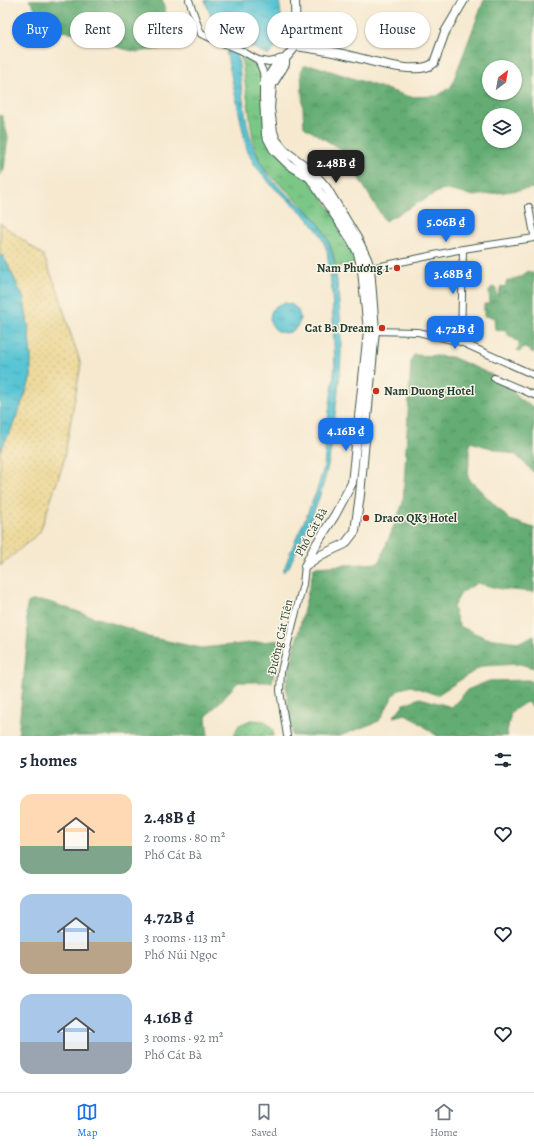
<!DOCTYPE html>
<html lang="en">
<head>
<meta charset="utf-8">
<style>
  :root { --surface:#fff; --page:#f2f2f3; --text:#1f2937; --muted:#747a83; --line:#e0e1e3; --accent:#1a73e8 }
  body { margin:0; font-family:Alegreya,serif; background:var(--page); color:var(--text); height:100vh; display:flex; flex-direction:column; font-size:15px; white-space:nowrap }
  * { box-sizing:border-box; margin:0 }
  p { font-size:13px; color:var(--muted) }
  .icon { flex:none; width:22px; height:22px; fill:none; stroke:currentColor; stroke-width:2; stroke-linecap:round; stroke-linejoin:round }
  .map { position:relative; height:736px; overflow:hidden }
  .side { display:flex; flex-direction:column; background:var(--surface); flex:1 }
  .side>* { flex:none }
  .hud { position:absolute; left:12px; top:12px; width:510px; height:36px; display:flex; gap:8px }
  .needle { width:26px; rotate:31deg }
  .controls { position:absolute; left:482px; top:60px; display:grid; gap:8px }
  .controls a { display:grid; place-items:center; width:40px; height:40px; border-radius:50%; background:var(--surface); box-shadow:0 1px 3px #0004; font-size:20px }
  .price { position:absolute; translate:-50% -34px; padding:0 9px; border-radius:8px; background:var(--accent); color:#fff; font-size:13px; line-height:26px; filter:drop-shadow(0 1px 2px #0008) }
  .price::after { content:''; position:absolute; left:50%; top:24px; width:12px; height:9px; margin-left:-6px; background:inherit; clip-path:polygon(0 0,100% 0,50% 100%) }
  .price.selected { background:#222; color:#fff }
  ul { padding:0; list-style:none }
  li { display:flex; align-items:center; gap:12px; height:100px; padding:0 20px }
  li span { display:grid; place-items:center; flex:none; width:112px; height:80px; border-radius:12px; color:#555 }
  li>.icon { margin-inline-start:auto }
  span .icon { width:48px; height:48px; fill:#fffc; stroke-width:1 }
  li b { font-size:17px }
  h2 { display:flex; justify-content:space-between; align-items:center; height:48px; padding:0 20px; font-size:17px }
  .pill { padding:0 14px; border-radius:18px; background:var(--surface); box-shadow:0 1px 3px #0004; font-size:14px; line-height:36px }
  .pill.selected { background:var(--accent); color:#fff }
  .dock { display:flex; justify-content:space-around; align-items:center; height:56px; border-top:1px solid var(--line); background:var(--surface); font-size:11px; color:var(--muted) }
  .dock a { display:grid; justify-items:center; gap:2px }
  .dock .selected { color:var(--accent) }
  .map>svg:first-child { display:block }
</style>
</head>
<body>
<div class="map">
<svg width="534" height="736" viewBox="0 0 534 736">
  <defs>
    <pattern id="forest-crowns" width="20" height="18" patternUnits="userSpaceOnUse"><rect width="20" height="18" fill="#63ac73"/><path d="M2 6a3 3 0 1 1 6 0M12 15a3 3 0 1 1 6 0" fill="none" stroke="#518d5f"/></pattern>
    <pattern id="sand-dots" width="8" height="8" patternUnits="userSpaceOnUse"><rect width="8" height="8" fill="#eeda9e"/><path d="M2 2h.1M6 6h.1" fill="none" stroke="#ccbc89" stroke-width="1.8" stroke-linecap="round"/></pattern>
    <pattern id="park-tufts" width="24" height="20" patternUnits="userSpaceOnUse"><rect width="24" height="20" fill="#7ac786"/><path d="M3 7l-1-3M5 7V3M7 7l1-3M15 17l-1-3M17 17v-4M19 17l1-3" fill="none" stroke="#63a36e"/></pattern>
    <pattern id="garden-dots" width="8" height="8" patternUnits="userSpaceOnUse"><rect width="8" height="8" fill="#7ac786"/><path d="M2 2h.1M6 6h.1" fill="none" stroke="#63a36e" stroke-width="1.8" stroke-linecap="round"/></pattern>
    <pattern id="water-ripples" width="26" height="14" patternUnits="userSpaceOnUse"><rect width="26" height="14" fill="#59c4d4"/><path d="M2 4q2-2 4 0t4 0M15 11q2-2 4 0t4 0" fill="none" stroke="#49a0ad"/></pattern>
  </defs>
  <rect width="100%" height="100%" fill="#fcf5e5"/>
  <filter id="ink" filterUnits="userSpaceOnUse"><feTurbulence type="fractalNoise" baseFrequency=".025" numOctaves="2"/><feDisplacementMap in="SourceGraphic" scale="8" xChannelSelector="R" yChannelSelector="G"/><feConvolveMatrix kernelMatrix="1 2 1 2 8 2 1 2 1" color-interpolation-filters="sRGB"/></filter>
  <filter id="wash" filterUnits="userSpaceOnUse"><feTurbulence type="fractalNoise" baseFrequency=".012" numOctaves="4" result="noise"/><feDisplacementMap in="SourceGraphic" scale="16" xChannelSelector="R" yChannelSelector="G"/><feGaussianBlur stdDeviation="0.9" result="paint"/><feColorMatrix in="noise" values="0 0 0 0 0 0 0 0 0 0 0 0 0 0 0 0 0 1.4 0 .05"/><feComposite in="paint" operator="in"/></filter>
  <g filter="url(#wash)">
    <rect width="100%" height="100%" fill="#f6e9d0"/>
    <path fill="url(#forest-crowns)" stroke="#417454" fill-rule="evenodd" d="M 29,0 L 162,0 L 169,24 L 170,36 L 160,49 L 137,52 L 116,47 L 98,36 L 61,31 L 46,23 Z
      M 484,0 L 534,0 L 534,188 L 474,196 L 443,189 L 385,221 L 341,149 L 304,127 L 301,72 L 304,66 L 315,66 L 410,97 L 437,96 L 451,87 ZM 489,67 L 515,67 L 515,93 L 489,93 ZM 489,115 L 515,115 L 515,141 L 489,141 Z
      M 0,115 L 2,116 L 8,137 L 4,169 L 0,176 Z
      M 527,271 L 534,274 L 534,353 L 523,347 L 520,352 L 517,350 L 520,343 L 507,334 L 507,332 L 501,329 L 500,331 L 495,329 L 494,317 L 484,316 L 484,304 L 490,304 L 489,292 L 491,288 L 493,287 L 496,289 L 496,293 L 498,295 L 501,286 L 505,287 L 507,281 L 523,276 Z
      M 415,355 L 452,357 L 492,375 L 501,381 L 521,400 L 534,407 L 534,473 L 516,455 L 470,442 L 468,478 L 510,520 L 534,528 L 534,592 L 501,589 L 477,583 L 461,593 L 453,607 L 459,626 L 486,638 L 520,642 L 534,635 L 534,668 L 520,664 L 482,666 L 437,695 L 411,686 L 400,689 L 393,696 L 379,721 L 340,736 L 292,736 L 286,685 L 314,567 L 379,563 L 403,503 L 411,361 L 413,356 Z
      M 32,601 L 46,601 L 133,630 L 148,637 L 201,648 L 281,640 L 272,682 L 238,682 L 206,717 L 208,736 L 18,736 L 28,635 L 26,611 L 28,603 Z
      M 528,680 L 534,682 L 534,707 L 526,702 L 511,712 L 507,732 L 508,736 L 437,736 L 413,718 L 405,714 L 393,717 L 404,704 L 420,698 L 452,707 L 467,690 L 489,681 Z"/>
    <path fill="url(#sand-dots)" stroke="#868c69" d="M 0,223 L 43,255 L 59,294 L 69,329 L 81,364 L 63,464 L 40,532 L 0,566 L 0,451 L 10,432 L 25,395 L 31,377 L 28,324 L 23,297 L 4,257 L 0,255 Z"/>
    <path fill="url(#park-tufts)" stroke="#4c825d" d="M 241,56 C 272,66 259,100 266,124 C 267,127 270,131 272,135 C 283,154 286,159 306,170 L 362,262 L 336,267 C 328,228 315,216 286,190 C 277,182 266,172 260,161 C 253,145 251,127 249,110 C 246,92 244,74 241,56 Z"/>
    <path fill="url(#garden-dots)" stroke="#4c825d" d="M 251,720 L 265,721 L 273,730 L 273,736 L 233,736 L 239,725 Z"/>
    <path fill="url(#water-ripples)" stroke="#3c8084" d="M 205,0 L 279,0 L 284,37 L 269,55 L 216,31 Z
      M 229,49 L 236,52 L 238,58 C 244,101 244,150 275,183 C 291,200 313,211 324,232 C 335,254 337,279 339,303 C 340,315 341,327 341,339 C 342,364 338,389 335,415 C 332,442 329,469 320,495 C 312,520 299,543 289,567 L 283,572 L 292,548 L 306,517 L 317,490 L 324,467 L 327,426 L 335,367 L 332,290 L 327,250 L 320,234 L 305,215 L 272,186 L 254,164 L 247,150 L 226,51 Z
      M 0,255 L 4,257 L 23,297 L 28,324 L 31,356 L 31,377 L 25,395 L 10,432 L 0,451 Z
      M270 318a15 15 0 1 1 30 0a15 15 0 1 1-30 0Z"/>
  </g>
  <g filter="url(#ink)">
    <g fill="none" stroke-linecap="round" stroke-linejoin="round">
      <defs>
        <path id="minor" d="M 189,0 L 201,34 L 240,50 L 258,60 L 269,62 L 279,60
          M 258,60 L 263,72 L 264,84
          M 529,207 L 534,235
          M 367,269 L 463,249 L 534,238
          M 372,331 L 418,332 L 461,342 L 534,375
          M 461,342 L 463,249
          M 494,378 L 534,395
          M 287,736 L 280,691 L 281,671 L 303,584 L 305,566"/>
        <path id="major" d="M 295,0 L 296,46
          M 285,59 L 279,60 L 264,84 L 264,98 L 266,135 L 274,150 L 288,164 L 310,178 L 352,241 L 358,253 L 362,270 L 368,331 L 352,483 L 335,515 L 314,548 L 306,564
          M 305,566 L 321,555 L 345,544 L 355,531 L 360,495 L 375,330 L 370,268 L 367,259 L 357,238 L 326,187 L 313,172 L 285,151 L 276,140 L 273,132 L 270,108 L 272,85 L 285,64 L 285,59 L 296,46 C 310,48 324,50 338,53 C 360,57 417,78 434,63 L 445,32 L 464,0"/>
      </defs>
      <use href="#minor" stroke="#3f574b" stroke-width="8"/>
      <use href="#major" stroke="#3f574b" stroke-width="10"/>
      <use href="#minor" stroke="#fff" stroke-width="6"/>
      <use href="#major" stroke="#fff" stroke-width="8"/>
    </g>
  </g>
  <g fill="#c8321e" stroke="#fcf5e5" stroke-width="1.5">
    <circle cx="397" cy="268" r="4"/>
    <circle cx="382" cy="328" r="4"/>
    <circle cx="376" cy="391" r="4"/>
    <circle cx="366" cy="518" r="4"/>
  </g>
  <g text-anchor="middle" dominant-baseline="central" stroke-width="3" stroke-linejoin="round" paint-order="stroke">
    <g font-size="12" font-weight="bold" fill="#1f3d34" stroke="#fcf5e5" text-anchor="end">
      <text x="389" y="268">Nam Phương 1</text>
      <text x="374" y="328">Cat Ba Dream</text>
      <text x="384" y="391" text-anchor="start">Nam Duong Hotel</text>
      <text x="374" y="518" text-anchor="start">Draco QK3 Hotel</text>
    </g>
    <g font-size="12" fill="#1f3d34" stroke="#fcf5e5">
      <text transform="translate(311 532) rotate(-61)">Phố Cát Bà</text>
      <text transform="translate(280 637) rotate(-77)">Đường Cát Tiên</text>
    </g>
  </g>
</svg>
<div class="controls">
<a><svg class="needle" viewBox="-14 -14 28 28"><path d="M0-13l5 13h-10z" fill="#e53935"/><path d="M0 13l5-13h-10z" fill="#747a83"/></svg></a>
<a><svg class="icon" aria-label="layers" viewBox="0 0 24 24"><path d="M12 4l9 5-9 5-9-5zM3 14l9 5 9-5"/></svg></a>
</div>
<b class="price selected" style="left:336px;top:184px">2.48B ₫</b>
<b class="price" style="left:446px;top:243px">5.06B ₫</b>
<b class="price" style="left:453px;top:295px">3.68B ₫</b>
<b class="price" style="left:455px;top:350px">4.72B ₫</b>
<b class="price" style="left:346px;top:452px">4.16B ₫</b>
<div class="hud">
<a class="pill selected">Buy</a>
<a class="pill">Rent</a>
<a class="pill">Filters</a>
<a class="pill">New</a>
<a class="pill">Apartment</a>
<a class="pill">House</a>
</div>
</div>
<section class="side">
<h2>5 homes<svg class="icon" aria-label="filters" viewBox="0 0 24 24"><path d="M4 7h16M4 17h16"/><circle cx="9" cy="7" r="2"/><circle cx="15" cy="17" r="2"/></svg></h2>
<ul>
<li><span style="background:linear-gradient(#ffd9b3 65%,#7fa58c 0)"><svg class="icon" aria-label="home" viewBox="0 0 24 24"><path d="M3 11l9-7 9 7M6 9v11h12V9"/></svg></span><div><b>2.48B ₫</b><p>2 rooms · 80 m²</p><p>Phố Cát Bà</p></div><svg class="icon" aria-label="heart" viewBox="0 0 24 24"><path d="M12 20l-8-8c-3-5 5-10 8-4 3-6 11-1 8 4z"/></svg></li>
<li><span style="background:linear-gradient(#a9c7e8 60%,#b9a48a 0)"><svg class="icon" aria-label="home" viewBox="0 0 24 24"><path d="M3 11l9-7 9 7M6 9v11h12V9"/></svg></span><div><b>4.72B ₫</b><p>3 rooms · 113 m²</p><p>Phố Núi Ngọc</p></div><svg class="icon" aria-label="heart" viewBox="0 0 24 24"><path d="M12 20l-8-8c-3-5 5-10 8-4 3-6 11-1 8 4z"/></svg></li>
<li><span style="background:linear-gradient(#a9c7e8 60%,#9aa5b1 0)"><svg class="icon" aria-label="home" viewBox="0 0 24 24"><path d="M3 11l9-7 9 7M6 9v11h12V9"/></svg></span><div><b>4.16B ₫</b><p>3 rooms · 92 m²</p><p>Phố Cát Bà</p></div><svg class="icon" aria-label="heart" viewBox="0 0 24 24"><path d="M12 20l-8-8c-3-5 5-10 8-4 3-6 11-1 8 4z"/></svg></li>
</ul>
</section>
<nav class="dock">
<a class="selected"><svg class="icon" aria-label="map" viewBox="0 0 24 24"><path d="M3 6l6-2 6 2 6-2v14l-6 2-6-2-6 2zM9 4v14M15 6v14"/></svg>Map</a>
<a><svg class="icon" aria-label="saved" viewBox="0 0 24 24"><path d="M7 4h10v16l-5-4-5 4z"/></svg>Saved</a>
<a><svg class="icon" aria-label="home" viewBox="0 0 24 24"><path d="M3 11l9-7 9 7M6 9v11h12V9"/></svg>Home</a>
</nav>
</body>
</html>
